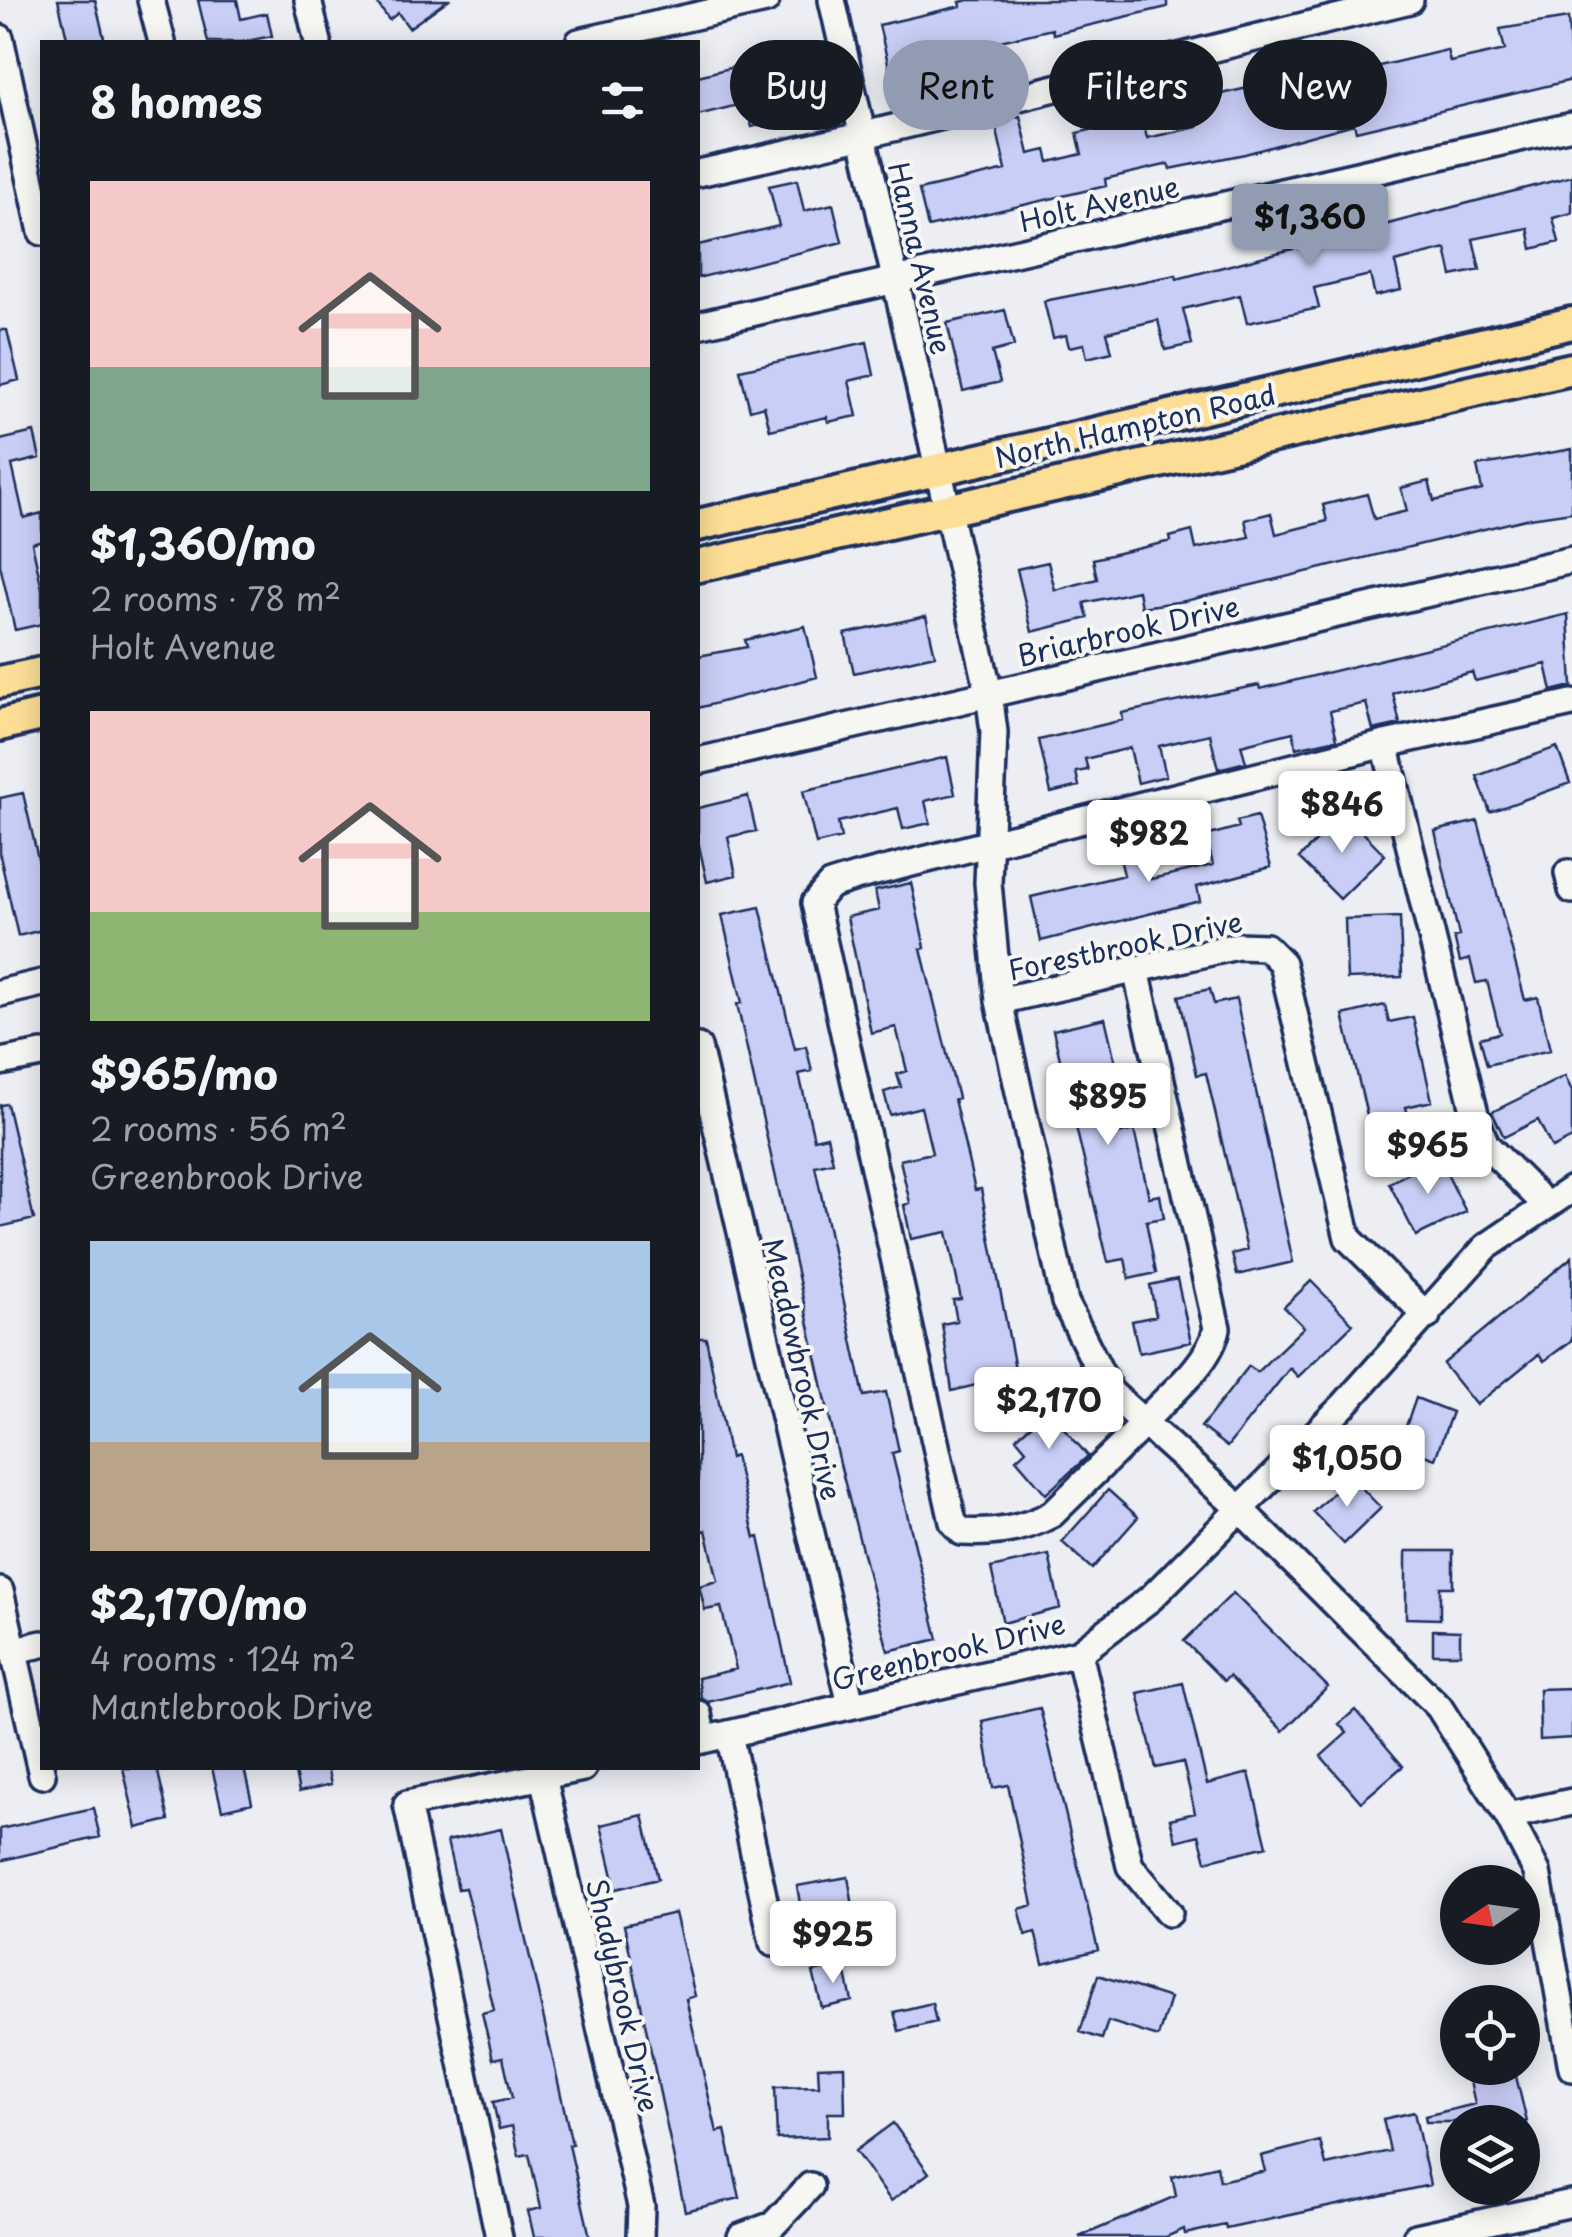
<!DOCTYPE html>
<html lang="en">
<head>
<meta charset="utf-8">
<style>
  :root { --surface:#171b24; --page:#20242c; --text:#f1f3f6; --muted:#9ea1a6; --accent:#919bb2 }
  body { margin:0; font-family:"Playpen Sans",sans-serif; background:var(--page); color:var(--text); height:100vh; display:flex; flex-direction:column; font-size:38px; white-space:nowrap }
  * { box-sizing:border-box; margin:0 }
  p { font-size:32px; color:var(--muted) }
  .icon { flex:none; width:55px; height:55px; fill:none; stroke:currentColor; stroke-width:2; stroke-linecap:round; stroke-linejoin:round }
  .map { position:relative; flex:1; overflow:hidden }
  .drawer { position:absolute; left:40px; top:40px; width:660px; height:1730px; display:flex; flex-direction:column; background:var(--surface); border-radius:0px; box-shadow:0 5px 25px #0003 }
  .drawer>* { flex:none }
  .banner { position:absolute; left:730px; top:40px; width:690px; height:90px; display:flex; gap:20px }
  .needle { width:65px; rotate:257deg }
  .controls { position:absolute; left:1440px; top:1865px; display:grid; gap:20px }
  .controls a { display:grid; place-items:center; width:100px; height:100px; border-radius:50%; background:var(--surface); box-shadow:0 5px 25px #0003; font-size:50px }
  .price { position:absolute; translate:-50% -85px; padding:0 22px; border-radius:10px; background:#fff; color:#222; font-size:32px; line-height:65px; filter:drop-shadow(0 2px 5px #0008) }
  .price::after { content:''; position:absolute; left:50%; top:60px; width:30px; height:22px; margin-left:-15px; background:inherit; clip-path:polygon(0 0,100% 0,50% 100%) }
  .price.selected { background:var(--accent); color:#111 }
  ul { padding:0; list-style:none }
  li { display:grid; align-content:center; gap:20px; height:530px; padding:0 50px }
  li span { display:grid; place-items:center; height:310px; border-radius:0px; color:#555 }
  li>.icon { margin-inline-start:auto }
  span .icon { width:180px; height:180px; fill:#fffc; stroke-width:1 }
  li b { font-size:42px }
  h2 { display:flex; justify-content:space-between; align-items:center; height:120px; padding:0 50px; font-size:42px }
  .chip { padding:0 35px; border-radius:45px; background:var(--surface); box-shadow:0 5px 25px #0003; font-size:35px; line-height:90px }
  .chip.selected { background:var(--accent); color:#111 }
  .map>svg:first-child { display:block }
</style>
</head>
<body>
<div class="map">
<svg width="1572" height="2237" viewBox="0 0 1572 2237">
  <rect width="100%" height="100%" fill="#edeef3"/>
  <filter id="ink" filterUnits="userSpaceOnUse"><feTurbulence type="fractalNoise" baseFrequency=".01" numOctaves="2"/><feDisplacementMap in="SourceGraphic" scale="20" xChannelSelector="R" yChannelSelector="G"/><feConvolveMatrix kernelMatrix="1 2 1 2 8 2 1 2 1" color-interpolation-filters="sRGB"/></filter>
  <g filter="url(#ink)">
    <path fill="#c9cef6" stroke="#1b2f5e" stroke-width="2.5" d="M 58,0 L 95,0 L 105,42 L 68,42 Z
      M 198,0 L 237,0 L 241,19 L 267,13 L 272,36 L 242,42 L 208,42 Z
      M 375,0 L 448,0 L 409,28 L 398,13 L 389,20 Z
      M 969,0 L 1167,0 L 1167,7 L 1053,34 L 1052,29 L 996,42 L 1001,65 L 975,70 L 971,53 L 921,65 L 924,77 L 893,84 L 879,25 L 961,6 L 960,2 Z
      M 1568,18 L 1572,80 L 1356,131 L 1354,124 L 1245,154 L 1170,169 L 1169,164 L 1105,179 L 1106,186 L 928,227 L 919,190 L 1006,170 L 995,122 L 1020,116 L 1029,154 L 1046,150 L 1049,162 L 1082,154 L 1077,133 L 1142,118 L 1147,138 L 1197,127 L 1191,101 L 1256,86 L 1258,95 L 1297,86 L 1300,98 L 1354,86 L 1349,61 L 1372,56 L 1375,67 L 1447,50 L 1450,62 L 1505,50 L 1500,29 Z
      M 789,53 L 797,84 L 768,92 L 775,121 L 752,127 L 746,103 L 698,115 L 698,76 Z
      M 1572,176 L 1572,213 L 1553,218 L 1559,242 L 1532,249 L 1528,228 L 1473,239 L 1480,270 L 1452,276 L 1446,249 L 1395,262 L 1401,290 L 1375,296 L 1370,275 L 1314,288 L 1319,308 L 1247,323 L 1240,295 L 1183,309 L 1192,344 L 1165,350 L 1158,320 L 1107,332 L 1112,352 L 1087,358 L 1084,344 L 1069,347 L 1066,335 L 1053,338 L 1044,301 L 1176,275 L 1177,279 Z
      M 797,180 L 804,211 L 833,204 L 842,242 L 698,278 L 698,245 L 779,226 L 769,186 Z
      M 1005,310 L 1014,346 L 992,352 L 1000,382 L 963,391 L 947,323 Z
      M 0,330 L 7,330 L 19,380 L 0,385 Z
      M 867,342 L 874,375 L 849,381 L 857,416 L 828,422 L 827,417 L 770,430 L 764,406 L 750,410 L 740,370 Z
      M 34,432 L 40,458 L 12,465 L 24,518 L 42,513 L 42,540 L 32,543 L 42,589 L 42,624 L 15,630 L 0,565 L 0,440 Z
      M 1572,449 L 1572,512 L 1530,518 L 1185,601 L 1141,607 L 1138,591 L 1084,603 L 1088,618 L 1032,632 L 1017,569 L 1048,562 L 1055,590 L 1097,579 L 1093,559 L 1171,541 L 1170,537 L 1192,531 L 1196,549 L 1249,537 L 1245,520 L 1271,513 L 1276,534 L 1327,521 L 1323,505 L 1367,494 L 1374,519 L 1407,511 L 1401,488 L 1429,481 L 1434,501 L 1482,490 L 1477,466 Z
      M 1568,614 L 1572,686 L 1552,691 L 1546,664 L 1475,681 L 1472,672 L 1393,693 L 1400,724 L 1373,730 L 1366,703 L 1330,711 L 1337,739 L 1296,748 L 1293,732 L 1241,745 L 1246,762 L 1218,769 L 1210,734 L 1159,746 L 1166,776 L 1138,783 L 1130,748 L 1085,759 L 1088,770 L 1076,772 L 1079,786 L 1051,793 L 1039,740 L 1123,720 L 1122,713 L 1259,685 L 1260,689 Z
      M 926,616 L 935,655 L 854,673 L 845,634 Z
      M 805,626 L 817,677 L 698,708 L 698,656 L 747,647 L 745,640 Z
      M 1557,747 L 1570,783 L 1490,812 L 1477,776 Z
      M 947,757 L 955,794 L 925,801 L 930,823 L 903,829 L 898,808 L 838,822 L 841,838 L 816,844 L 803,791 Z
      M 23,793 L 42,876 L 42,930 L 18,936 L 0,856 L 0,798 Z
      M 748,796 L 756,831 L 728,837 L 736,875 L 707,882 L 698,841 L 698,808 Z
      M 1344,813 L 1385,855 L 1340,899 L 1299,858 Z
      M 1257,816 L 1271,867 L 1197,887 L 1200,901 L 1041,941 L 1031,897 L 1124,875 L 1119,854 L 1145,849 L 1151,879 L 1213,865 L 1206,836 L 1239,827 L 1237,821 Z
      M 1478,821 L 1525,1000 L 1538,997 L 1550,1050 L 1487,1065 L 1480,1038 L 1500,1033 L 1487,981 L 1476,983 L 1470,959 L 1460,962 L 1454,937 L 1459,936 L 1435,831 Z
      M 911,883 L 925,948 L 921,949 L 958,1098 L 954,1099 L 975,1190 L 981,1189 L 1023,1411 L 988,1419 L 980,1384 L 952,1391 L 942,1324 L 957,1321 L 953,1300 L 961,1299 L 947,1232 L 911,1239 L 904,1205 L 910,1203 L 900,1160 L 932,1153 L 921,1107 L 890,1115 L 884,1092 L 901,1087 L 897,1074 L 907,1071 L 896,1027 L 871,1033 L 847,917 L 879,910 L 875,891 Z
      M 760,907 L 795,1049 L 806,1046 L 812,1071 L 799,1074 L 814,1139 L 827,1136 L 833,1162 L 815,1166 L 864,1396 L 886,1392 L 899,1451 L 892,1453 L 938,1639 L 888,1651 L 840,1464 L 737,1004 L 742,1003 L 722,915 Z
      M 1400,917 L 1402,977 L 1347,979 L 1345,919 Z
      M 1210,989 L 1214,1004 L 1236,999 L 1293,1262 L 1237,1275 L 1232,1254 L 1247,1250 L 1206,1073 L 1197,1075 L 1179,996 Z
      M 1385,1005 L 1389,1022 L 1413,1017 L 1432,1101 L 1406,1107 L 1416,1148 L 1377,1157 L 1343,1015 Z
      M 1105,1018 L 1121,1086 L 1099,1091 L 1110,1136 L 1134,1130 L 1149,1197 L 1160,1195 L 1164,1218 L 1146,1221 L 1156,1273 L 1129,1279 L 1125,1259 L 1108,1262 L 1053,1030 Z
      M 1565,1076 L 1572,1091 L 1572,1138 L 1552,1148 L 1538,1120 L 1504,1137 L 1492,1112 Z
      M 7,1104 L 34,1219 L 0,1227 L 0,1105 Z
      M 1439,1158 L 1466,1212 L 1416,1236 L 1389,1183 Z
      M 1572,1257 L 1572,1340 L 1544,1361 L 1539,1354 L 1476,1405 L 1443,1364 Z
      M 1177,1279 L 1191,1342 L 1139,1353 L 1132,1321 L 1156,1316 L 1150,1285 Z
      M 1311,1281 L 1353,1324 L 1298,1377 L 1290,1368 L 1227,1447 L 1201,1427 L 1249,1366 L 1257,1372 L 1304,1327 L 1284,1307 Z
      M 698,1338 L 706,1338 L 730,1458 L 735,1456 L 755,1538 L 759,1537 L 790,1682 L 708,1702 L 701,1698 L 698,1678 L 736,1669 L 721,1607 L 705,1610 L 699,1586 L 718,1581 L 706,1530 L 698,1532 Z
      M 1416,1398 L 1452,1412 L 1435,1459 L 1399,1446 Z
      M 1048,1410 L 1088,1456 L 1046,1494 L 1016,1459 L 1026,1450 L 1016,1438 Z
      M 1350,1476 L 1381,1508 L 1344,1544 L 1313,1512 Z
      M 1108,1490 L 1138,1517 L 1092,1569 L 1062,1542 Z
      M 1406,1551 L 1453,1551 L 1453,1587 L 1440,1587 L 1440,1619 L 1406,1618 Z
      M 1049,1555 L 1060,1608 L 1003,1623 L 991,1568 Z
      M 1233,1593 L 1328,1687 L 1283,1731 L 1229,1676 L 1224,1681 L 1184,1641 Z
      M 1433,1630 L 1460,1631 L 1460,1654 L 1433,1654 Z
      M 1183,1683 L 1207,1784 L 1249,1773 L 1267,1846 L 1206,1861 L 1199,1835 L 1176,1841 L 1170,1819 L 1195,1813 L 1183,1762 L 1156,1768 L 1138,1693 Z
      M 1572,1688 L 1572,1738 L 1540,1740 L 1539,1689 Z
      M 1040,1708 L 1098,1950 L 1043,1964 L 1035,1932 L 1026,1935 L 1019,1909 L 1033,1905 L 1008,1785 L 993,1788 L 982,1721 Z
      M 1355,1710 L 1403,1766 L 1361,1802 L 1321,1756 L 1347,1733 L 1339,1724 Z
      M 123,1768 L 157,1768 L 169,1820 L 137,1828 Z
      M 212,1768 L 244,1768 L 252,1803 L 222,1810 Z
      M 294,1768 L 327,1768 L 331,1784 L 299,1792 Z
      M 93,1808 L 100,1837 L 0,1861 L 0,1829 Z
      M 643,1815 L 658,1879 L 616,1889 L 601,1825 Z
      M 501,1829 L 572,2144 L 569,2145 L 590,2237 L 534,2237 L 528,2211 L 541,2208 L 529,2154 L 519,2156 L 512,2126 L 499,2129 L 493,2102 L 512,2098 L 503,2057 L 493,2059 L 482,2013 L 494,2010 L 470,1907 L 465,1888 L 458,1889 L 447,1841 Z
      M 848,1877 L 853,1906 L 835,1909 L 839,1933 L 819,1937 L 815,1913 L 802,1915 L 797,1886 Z
      M 675,1913 L 695,1996 L 686,1999 L 717,2132 L 725,2130 L 740,2198 L 685,2211 L 624,1925 Z
      M 844,1965 L 852,2001 L 822,2008 L 813,1972 Z
      M 1098,1975 L 1170,1998 L 1158,2037 L 1108,2021 L 1102,2039 L 1080,2032 Z
      M 932,2003 L 936,2022 L 899,2031 L 894,2012 Z
      M 844,2066 L 845,2113 L 828,2113 L 828,2137 L 777,2139 L 775,2087 L 819,2086 L 818,2067 Z
      M 1467,2068 L 1514,2068 L 1527,2122 L 1426,2122 L 1425,2116 L 1475,2104 Z
      M 1414,2112 L 1430,2185 L 1226,2229 L 1225,2225 L 1185,2234 L 1184,2229 L 1166,2237 L 1079,2237 L 1176,2196 L 1172,2177 L 1217,2166 L 1220,2181 L 1265,2171 L 1261,2156 L 1320,2141 L 1326,2165 L 1390,2151 L 1383,2119 Z
      M 893,2123 L 929,2173 L 891,2201 L 855,2151 Z"/>
    <g fill="none" stroke-linecap="round" stroke-linejoin="round">
      <defs>
        <path id="minor" d="M 151,0 L 162,42
          M 308,0 L 318,42
          M 832,0 L 989,693 L 994,732 L 988,883 L 999,1001 L 1065,1302 L 1110,1392 L 1239,1508 L 1439,1707 L 1508,1816 L 1537,1872 L 1572,2068
          M 0,38 L 42,232
          M 579,42 L 766,0
          M 698,173 C 936,121 1172,57 1410,0
          M 698,325 L 1572,126
          M 1385,744 L 1477,1122 L 1486,1145 L 1546,1205
          M 698,761 L 1572,560
          M 1568,873 L 1572,890
          M 1136,970 L 1217,1328 C 1210,1364 1168,1396 1143,1422
          M 0,993 L 42,983
          M 999,1001 L 1237,946 L 1266,947 L 1282,963 L 1348,1238 L 1427,1316
          M 698,1047 L 851,1705
          M 0,1062 L 42,1054
          M 1145,1423 L 1052,1514 C 1025,1529 993,1534 962,1532 L 953,1522 L 815,903 L 830,885 L 856,877 L 1385,744 L 1572,703
          M 0,1591 L 42,1775
          M 11,1651 L 42,1644
          M 1079,1653 L 1130,1866 L 1169,1913
          M 698,1714 L 703,1740
          M 729,1734 L 773,1943
          M 698,1741 L 1079,1653 L 1151,1598 L 1344,1405 L 1486,1247 L 1572,1189
          M 541,1768 L 641,2206 L 640,2237
          M 1508,1816 L 1572,1802
          M 499,2237 L 407,1804 L 583,1768
          M 741,2237 L 773,2225 L 810,2186
          M 1416,2237 L 1572,2203"/>
        <path id="major" d="M 698,525 L 1572,323
          M 698,566 L 1572,369
          M 0,682 L 42,673
          M 0,725 L 42,715"/>
      </defs>
      <use href="#minor" stroke="#1b2f5e" stroke-width="32"/>
      <use href="#major" stroke="#1b2f5e" stroke-width="38"/>
      <use href="#minor" stroke="#f6f6f2" stroke-width="25"/>
      <use href="#major" stroke="#fcde96" stroke-width="30"/>
    </g>
  </g>
  <g text-anchor="middle" dominant-baseline="central" stroke-width="8" stroke-linejoin="round" paint-order="stroke">
    <g font-size="28" fill="#1b2f5e" stroke="#f6f6f2">
      <text transform="translate(1099 203) rotate(-13)">Holt Avenue</text>
      <text transform="translate(921 258) rotate(77)">Hanna Avenue</text>
      <text transform="translate(1135 425) rotate(-13)">North Hampton Road</text>
      <text transform="translate(1128 630) rotate(-13)">Briarbrook Drive</text>
      <text transform="translate(1125 945) rotate(-12)">Forestbrook Drive</text>
      <text transform="translate(803 1369) rotate(77)">Meadowbrook Drive</text>
      <text transform="translate(948 1651) rotate(-14)">Greenbrook Drive</text>
      <text transform="translate(624 1995) rotate(77)">Shadybrook Drive</text>
    </g>
  </g>
</svg>
<div class="controls">
<a><svg class="needle" viewBox="-14 -14 28 28"><path d="M0-13l5 13h-10z" fill="#e53935"/><path d="M0 13l5-13h-10z" fill="#9ea1a6"/></svg></a>
<a><svg class="icon" aria-label="locate" viewBox="0 0 24 24"><circle cx="12" cy="12" r="6"/><path d="M12 2v4M12 18v4M2 12h4M18 12h4"/></svg></a>
<a><svg class="icon" aria-label="layers" viewBox="0 0 24 24"><path d="M12 4l9 5-9 5-9-5zM3 14l9 5 9-5"/></svg></a>
</div>
<b class="price selected" style="left:1310px;top:269px">$1,360</b>
<b class="price" style="left:1342px;top:856px">$846</b>
<b class="price" style="left:1149px;top:885px">$982</b>
<b class="price" style="left:1108px;top:1148px">$895</b>
<b class="price" style="left:1428px;top:1197px">$965</b>
<b class="price" style="left:1049px;top:1452px">$2,170</b>
<b class="price" style="left:1347px;top:1510px">$1,050</b>
<b class="price" style="left:833px;top:1986px">$925</b>
<div class="banner">
<a class="chip">Buy</a>
<a class="chip selected">Rent</a>
<a class="chip">Filters</a>
<a class="chip">New</a>
</div>
<section class="drawer">
<h2>8 homes<svg class="icon" aria-label="filters" viewBox="0 0 24 24"><path d="M4 7h16M4 17h16"/><circle cx="9" cy="7" r="2"/><circle cx="15" cy="17" r="2"/></svg></h2>
<ul>
<li><span style="background:linear-gradient(#f6c9c9 60%,#7fa58c 0)"><svg class="icon" aria-label="home" viewBox="0 0 24 24"><path d="M3 11l9-7 9 7M6 9v11h12V9"/></svg></span><div><b>$1,360/mo</b><p>2 rooms · 78 m²</p><p>Holt Avenue</p></div></li>
<li><span style="background:linear-gradient(#f6c9c9 65%,#8fb573 0)"><svg class="icon" aria-label="home" viewBox="0 0 24 24"><path d="M3 11l9-7 9 7M6 9v11h12V9"/></svg></span><div><b>$965/mo</b><p>2 rooms · 56 m²</p><p>Greenbrook Drive</p></div></li>
<li><span style="background:linear-gradient(#a9c7e8 65%,#b9a48a 0)"><svg class="icon" aria-label="home" viewBox="0 0 24 24"><path d="M3 11l9-7 9 7M6 9v11h12V9"/></svg></span><div><b>$2,170/mo</b><p>4 rooms · 124 m²</p><p>Mantlebrook Drive</p></div></li>
</ul>
</section>
</div>
</body>
</html>
